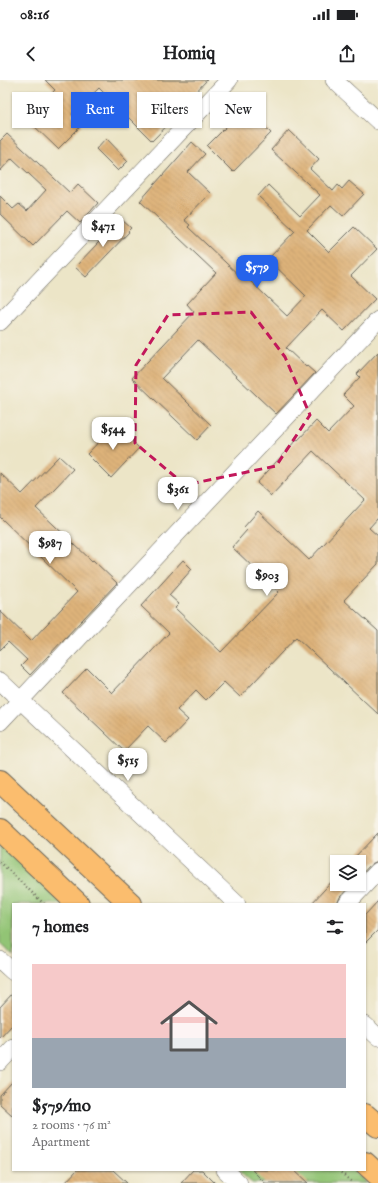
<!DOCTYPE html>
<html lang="en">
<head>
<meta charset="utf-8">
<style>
  :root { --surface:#fff; --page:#f6f6f6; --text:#202124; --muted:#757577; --accent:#2563eb }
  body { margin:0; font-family:"IM FELL English",serif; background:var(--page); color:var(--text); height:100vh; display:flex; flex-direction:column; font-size:15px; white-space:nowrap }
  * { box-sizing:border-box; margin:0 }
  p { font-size:13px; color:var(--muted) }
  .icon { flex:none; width:22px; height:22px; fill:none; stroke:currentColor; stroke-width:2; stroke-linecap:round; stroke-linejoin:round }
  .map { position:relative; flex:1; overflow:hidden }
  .panel { position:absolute; left:12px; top:823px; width:354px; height:268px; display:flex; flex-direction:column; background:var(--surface); border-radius:0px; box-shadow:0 1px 3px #0004 }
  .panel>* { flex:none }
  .top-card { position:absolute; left:12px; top:12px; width:354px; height:36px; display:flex; gap:8px }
  .buttons { position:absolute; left:330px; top:775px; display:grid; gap:8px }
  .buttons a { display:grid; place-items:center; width:36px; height:36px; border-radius:0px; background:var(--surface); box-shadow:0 1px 3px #0004; font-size:20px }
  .price { position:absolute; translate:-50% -34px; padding:0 9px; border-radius:8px; background:#fff; color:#222; font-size:13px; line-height:26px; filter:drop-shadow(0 1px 2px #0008) }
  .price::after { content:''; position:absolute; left:50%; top:24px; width:12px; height:9px; margin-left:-6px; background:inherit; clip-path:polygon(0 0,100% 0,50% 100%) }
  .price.selected { background:var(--accent); color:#fff }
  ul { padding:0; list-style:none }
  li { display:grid; align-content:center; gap:8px; height:212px; padding:0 20px }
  li span { display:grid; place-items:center; height:124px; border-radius:0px; color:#555 }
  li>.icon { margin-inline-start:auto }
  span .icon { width:72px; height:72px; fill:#fffc; stroke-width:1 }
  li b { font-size:17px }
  h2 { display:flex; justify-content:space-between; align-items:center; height:48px; padding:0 20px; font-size:17px }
  .tag { padding:0 14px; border-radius:0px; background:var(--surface); box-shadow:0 1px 3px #0004; font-size:14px; line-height:36px }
  .tag.selected { background:var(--accent); color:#fff }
  .status { display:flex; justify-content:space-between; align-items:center; height:28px; padding:0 20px; background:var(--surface); direction:ltr }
  .status svg { height:11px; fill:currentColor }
  header { display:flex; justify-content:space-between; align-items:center; height:52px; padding:0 20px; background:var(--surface); font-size:18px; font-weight:700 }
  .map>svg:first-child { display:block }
</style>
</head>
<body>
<div class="status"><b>08:16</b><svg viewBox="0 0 49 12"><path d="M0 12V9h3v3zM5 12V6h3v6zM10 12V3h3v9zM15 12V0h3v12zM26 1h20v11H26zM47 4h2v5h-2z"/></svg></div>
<header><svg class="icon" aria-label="back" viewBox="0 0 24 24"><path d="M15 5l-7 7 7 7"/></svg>Homiq<svg class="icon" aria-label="share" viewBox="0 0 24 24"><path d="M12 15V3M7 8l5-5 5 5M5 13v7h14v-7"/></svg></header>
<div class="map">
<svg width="378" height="1103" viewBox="0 0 378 1103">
  <defs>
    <pattern id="building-back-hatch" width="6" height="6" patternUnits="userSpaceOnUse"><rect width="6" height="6" fill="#deb37a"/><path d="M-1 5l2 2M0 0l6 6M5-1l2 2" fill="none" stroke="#be9969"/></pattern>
  </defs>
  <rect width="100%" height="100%" fill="#f7f3e8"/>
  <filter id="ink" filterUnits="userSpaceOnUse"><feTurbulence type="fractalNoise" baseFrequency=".025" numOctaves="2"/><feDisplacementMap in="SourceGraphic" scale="8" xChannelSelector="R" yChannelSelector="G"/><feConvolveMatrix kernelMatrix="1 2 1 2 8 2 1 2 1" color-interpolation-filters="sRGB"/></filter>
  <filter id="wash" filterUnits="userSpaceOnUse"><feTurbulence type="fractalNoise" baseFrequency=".012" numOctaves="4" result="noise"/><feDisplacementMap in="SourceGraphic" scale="16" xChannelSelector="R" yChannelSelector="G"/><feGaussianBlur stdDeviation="0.9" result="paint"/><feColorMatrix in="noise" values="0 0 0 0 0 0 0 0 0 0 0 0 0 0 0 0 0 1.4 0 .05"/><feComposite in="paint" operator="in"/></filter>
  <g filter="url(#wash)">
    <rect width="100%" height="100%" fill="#ece5c7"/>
    <path fill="#92c474" stroke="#577048" d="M 0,759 L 70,824 L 13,824 L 13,876 L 0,864 Z
      M 238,1090 L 353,1090 L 367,1103 L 252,1103 Z"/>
    <g id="blocks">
      <path fill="url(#building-back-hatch)" d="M 45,0 L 207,0 L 189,19 L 191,21 L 152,61 L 99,8 L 72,34 L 82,45 L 58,69 L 30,42 L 40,32 L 37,28 L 55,10 Z
        M 245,28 L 271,53 L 233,92 L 207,66 Z
        M 289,50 L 319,79 L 310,89 L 333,111 L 338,105 L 342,109 L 349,101 L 364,114 L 343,136 L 331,125 L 307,150 L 329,172 L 354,147 L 377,169 L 351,196 L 375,219 L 344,251 L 322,230 L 286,268 L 306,287 L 307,286 L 315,293 L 276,334 L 198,260 L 162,298 L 211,345 L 197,360 L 132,298 L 194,232 L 187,224 L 216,193 L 140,121 L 192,62 L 205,74 L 188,92 L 210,113 L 184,140 L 190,145 L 188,147 L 244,200 L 246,197 L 287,236 L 306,216 L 268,179 L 295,151 L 258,116 L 268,105 L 300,136 L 320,115 L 271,70 Z
        M 7,54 L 70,113 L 78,104 L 98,123 L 80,143 L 67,131 L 33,166 L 0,134 L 0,116 L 13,129 L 19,124 L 27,131 L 46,110 L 12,78 L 0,91 L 0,61 Z
        M 106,58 L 128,81 L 118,91 L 96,69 Z
        M 121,139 L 131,148 L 128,151 L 129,152 L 86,197 L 75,187 Z
        M 378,272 L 378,438 L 369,448 L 378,456 L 378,484 L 344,520 L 378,551 L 378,634 L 296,557 L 240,617 L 224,602 L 206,620 L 196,610 L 177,630 L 188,640 L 166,663 L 148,646 L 124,671 L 63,613 L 87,588 L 112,613 L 169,553 L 141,526 L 183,480 L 192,489 L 169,515 L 179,524 L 175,528 L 221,572 L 279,512 L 232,467 L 247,450 L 244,447 L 258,431 L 309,480 L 365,420 L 313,371 L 271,416 L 257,403 L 297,359 L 298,360 L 316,341 L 328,353 L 354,326 L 343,315 L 360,297 L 357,294 Z
        M 115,345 L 139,368 L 111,398 L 87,374 Z
        M 59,376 L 73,389 L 36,428 L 92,481 L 93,480 L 117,503 L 30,595 L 21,586 L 27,580 L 8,562 L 0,570 L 0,531 L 31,561 L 77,512 L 0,437 L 0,393 L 22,414 Z
        M 378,753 L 378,781 L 371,784 L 359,797 L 359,782 L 350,782 Z
        M 337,796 L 337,804 L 352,804 L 340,817 L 337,824 L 311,824 Z
        M 378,821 L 378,850 L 365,863 L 365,835 Z
        M 13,913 L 13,944 L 0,958 L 0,927 Z
        M 13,1001 L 13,1036 L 0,1024 L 0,1015 Z
        M 77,1090 L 113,1090 L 127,1103 L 65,1103 Z
        M 193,1090 L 202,1090 L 215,1103 L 181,1103 Z
        M 252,1090 L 294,1090 L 308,1103 L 265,1103 Z"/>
    </g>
  </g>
  <g filter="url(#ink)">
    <use href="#blocks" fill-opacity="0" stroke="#656258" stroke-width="1"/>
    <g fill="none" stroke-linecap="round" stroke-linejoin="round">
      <defs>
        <path id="minor" d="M 334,0 L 378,41
          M 0,242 L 229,0
          M 0,601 L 237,824
          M 0,642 L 378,240
          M 347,824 L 378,791
          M 0,880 L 13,892
          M 365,945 L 378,957
          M 0,982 L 13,968
          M 225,1090 L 239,1103"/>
        <path id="major" d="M 0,701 L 131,824
          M 0,750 L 78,824
          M 365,1035 L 378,1046
          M 365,1083 L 378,1095"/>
      </defs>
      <use href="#minor" stroke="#656258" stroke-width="18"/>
      <use href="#major" stroke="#656258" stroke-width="24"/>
      <path stroke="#656258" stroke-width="2.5" stroke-dasharray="1 3" stroke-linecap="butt" d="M 0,782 L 44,824
        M 338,1090 L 353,1103"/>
      <use href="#minor" stroke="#fff" stroke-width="17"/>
      <use href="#major" stroke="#fbbd6e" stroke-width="22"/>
    </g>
  </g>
  <path fill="none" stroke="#c2185b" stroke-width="3" stroke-dasharray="8 5" stroke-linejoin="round" d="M 251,232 L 285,277 L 310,335 L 276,386 L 185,405 L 135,363 L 136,285 L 168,235 Z"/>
</svg>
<div class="buttons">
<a><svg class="icon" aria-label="layers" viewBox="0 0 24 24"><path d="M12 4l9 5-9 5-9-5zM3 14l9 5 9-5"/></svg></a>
</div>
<b class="price" style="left:103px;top:168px">$471</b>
<b class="price selected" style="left:257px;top:209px">$579</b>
<b class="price" style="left:113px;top:371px">$544</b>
<b class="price" style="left:178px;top:431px">$361</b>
<b class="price" style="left:50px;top:485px">$987</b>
<b class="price" style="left:267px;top:517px">$903</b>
<b class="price" style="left:128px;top:702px">$515</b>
<div class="top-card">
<a class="tag">Buy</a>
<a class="tag selected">Rent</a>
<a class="tag">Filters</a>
<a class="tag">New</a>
</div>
<section class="panel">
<h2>7 homes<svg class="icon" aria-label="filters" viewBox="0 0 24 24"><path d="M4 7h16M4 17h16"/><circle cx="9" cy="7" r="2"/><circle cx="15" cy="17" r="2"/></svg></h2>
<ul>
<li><span style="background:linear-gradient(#f6c9c9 60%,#9aa5b1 0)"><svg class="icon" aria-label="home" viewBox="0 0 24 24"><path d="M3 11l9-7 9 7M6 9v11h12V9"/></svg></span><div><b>$579/mo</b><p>2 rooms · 76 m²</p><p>Apartment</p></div></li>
</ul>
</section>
</div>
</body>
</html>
